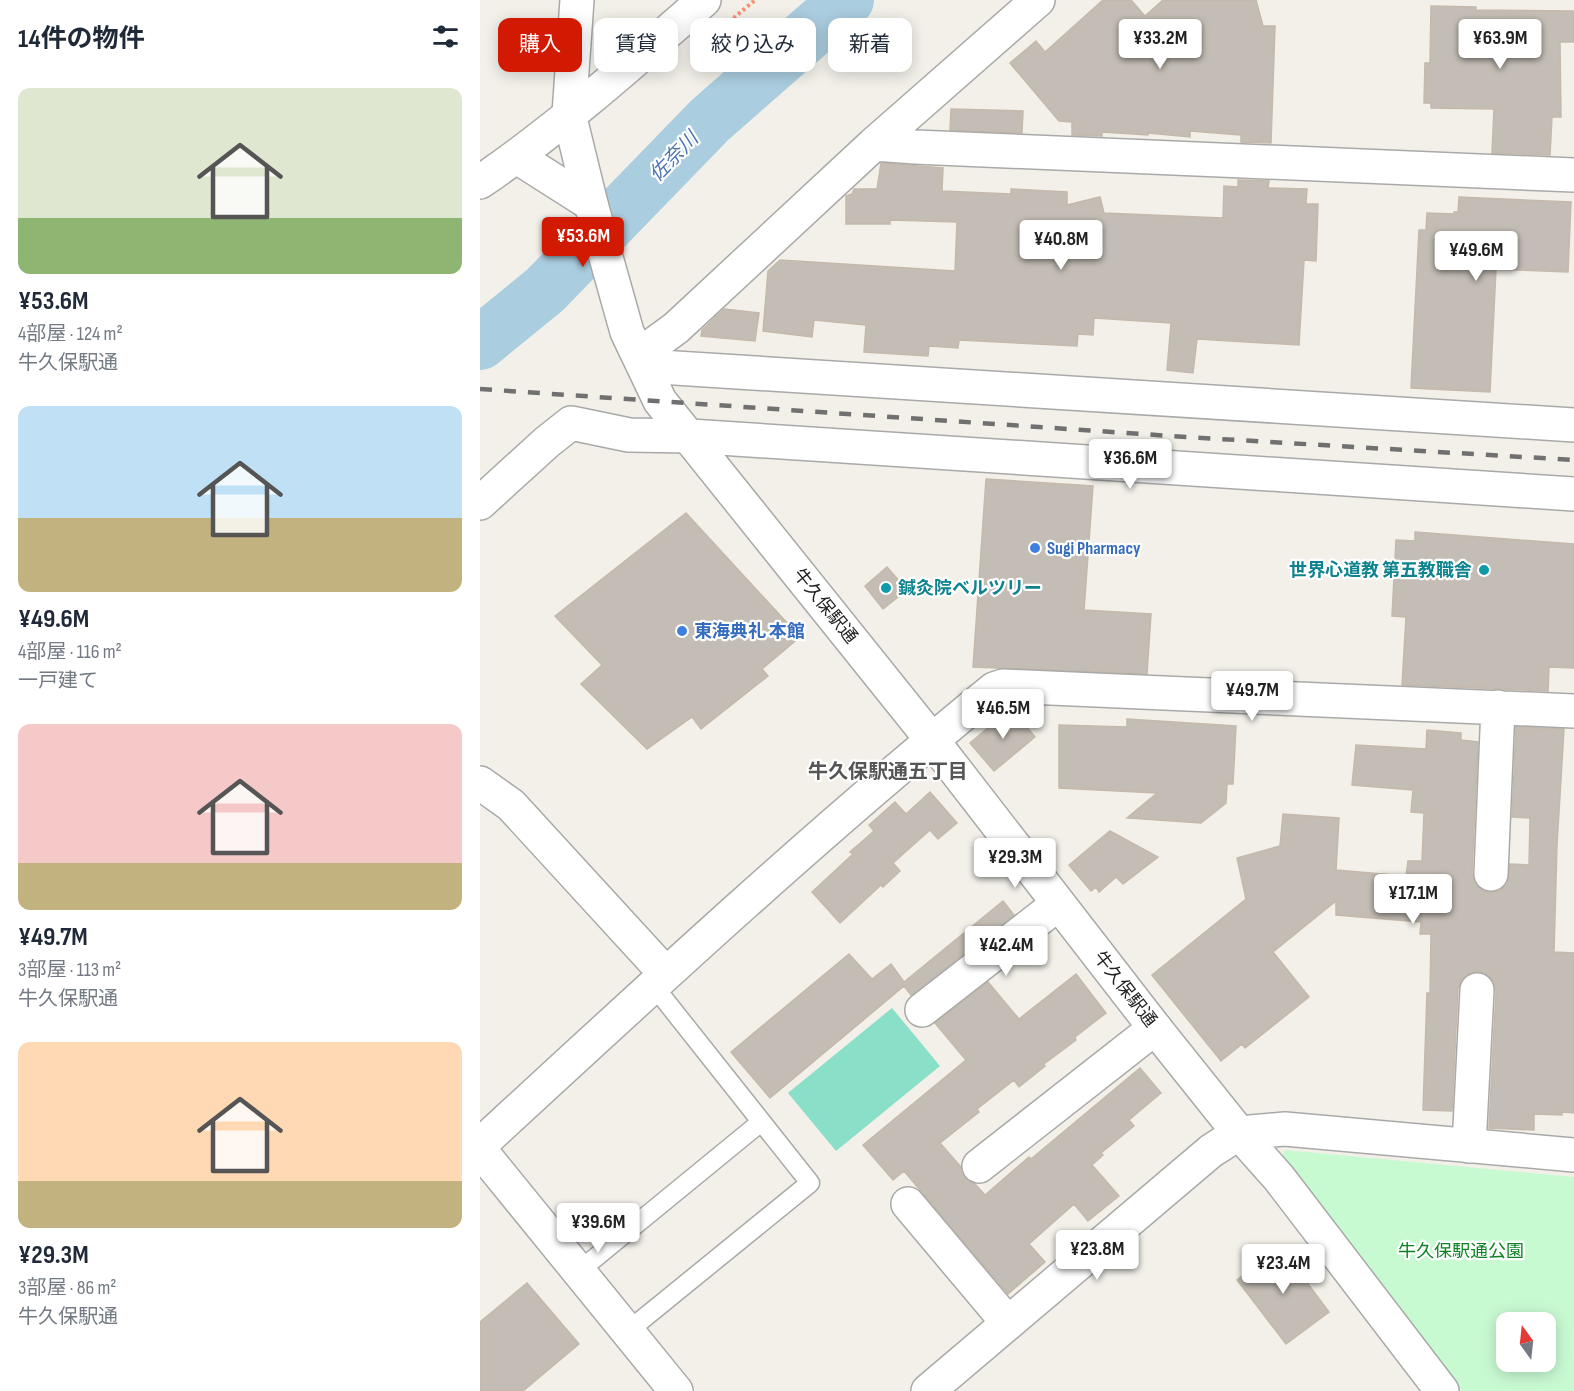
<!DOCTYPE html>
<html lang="ja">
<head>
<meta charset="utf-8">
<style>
  :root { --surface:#fff; --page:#f6f6f7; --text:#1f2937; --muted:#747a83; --accent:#d21902 }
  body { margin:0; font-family:"Sofia Sans Condensed","Noto Sans JP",sans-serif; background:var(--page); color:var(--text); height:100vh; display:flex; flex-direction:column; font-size:22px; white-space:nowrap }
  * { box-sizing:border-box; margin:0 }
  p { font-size:20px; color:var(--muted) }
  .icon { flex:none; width:33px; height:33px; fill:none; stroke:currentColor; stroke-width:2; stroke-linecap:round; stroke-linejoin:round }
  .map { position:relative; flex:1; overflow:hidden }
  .drawer { display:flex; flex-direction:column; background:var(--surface); width:480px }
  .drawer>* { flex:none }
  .top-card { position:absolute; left:18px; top:18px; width:570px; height:54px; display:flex; gap:12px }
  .needle { width:39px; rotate:345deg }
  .fabs { position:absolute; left:1016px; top:1312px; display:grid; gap:12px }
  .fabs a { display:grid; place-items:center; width:60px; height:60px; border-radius:12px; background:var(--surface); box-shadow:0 3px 15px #0003; font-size:30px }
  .price { position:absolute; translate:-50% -51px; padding:0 14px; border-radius:6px; background:#fff; color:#222; font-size:20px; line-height:39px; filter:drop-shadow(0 2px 3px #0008) }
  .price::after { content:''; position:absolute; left:50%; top:36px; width:18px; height:14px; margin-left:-9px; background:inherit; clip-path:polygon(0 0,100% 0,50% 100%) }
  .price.active { background:var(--accent); color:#fff }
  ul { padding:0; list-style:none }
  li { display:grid; align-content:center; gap:12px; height:318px; padding:0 18px }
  li span { display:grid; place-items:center; height:186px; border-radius:12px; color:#555 }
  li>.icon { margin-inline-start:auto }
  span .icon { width:108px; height:108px; fill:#fffc; stroke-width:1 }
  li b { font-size:26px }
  h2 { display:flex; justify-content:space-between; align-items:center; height:72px; padding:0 18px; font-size:26px }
  .tag { padding:0 21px; border-radius:12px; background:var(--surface); box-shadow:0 3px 15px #0003; font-size:21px; line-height:54px }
  .tag.active { background:var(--accent); color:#fff }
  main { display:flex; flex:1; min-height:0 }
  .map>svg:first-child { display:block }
</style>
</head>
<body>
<main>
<section class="drawer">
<h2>14件の物件<svg class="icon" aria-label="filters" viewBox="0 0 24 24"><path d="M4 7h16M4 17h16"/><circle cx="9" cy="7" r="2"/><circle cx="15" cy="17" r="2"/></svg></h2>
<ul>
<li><span style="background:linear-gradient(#dfe7d0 70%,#8fb573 0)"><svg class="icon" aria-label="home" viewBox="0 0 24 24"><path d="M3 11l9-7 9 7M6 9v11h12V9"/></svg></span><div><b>¥53.6M</b><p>4部屋 · 124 m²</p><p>牛久保駅通</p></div></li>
<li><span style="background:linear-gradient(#bfe0f5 60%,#c2b280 0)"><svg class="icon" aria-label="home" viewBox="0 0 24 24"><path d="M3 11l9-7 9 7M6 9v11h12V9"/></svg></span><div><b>¥49.6M</b><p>4部屋 · 116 m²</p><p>一戸建て</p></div></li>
<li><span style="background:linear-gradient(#f6c9c9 75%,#c2b280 0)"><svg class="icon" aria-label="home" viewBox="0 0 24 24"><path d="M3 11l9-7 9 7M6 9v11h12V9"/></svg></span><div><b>¥49.7M</b><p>3部屋 · 113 m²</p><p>牛久保駅通</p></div></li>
<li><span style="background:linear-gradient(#ffd9b3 75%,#c2b280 0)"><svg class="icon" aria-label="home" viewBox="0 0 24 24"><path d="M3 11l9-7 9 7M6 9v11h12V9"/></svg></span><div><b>¥29.3M</b><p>3部屋 · 86 m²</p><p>牛久保駅通</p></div></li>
</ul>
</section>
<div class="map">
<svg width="1094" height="1391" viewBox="0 0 1094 1391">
  <rect width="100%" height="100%" fill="#f2f0e9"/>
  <path fill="#c8fad2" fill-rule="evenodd" d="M 805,1150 L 1094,1177 L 1094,1391 L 982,1391 L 801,1158 ZM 1026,1323 L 1065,1323 L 1065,1362 L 1026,1362 Z"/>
  <path fill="#89dfc7" d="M 412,1008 L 460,1066 L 356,1151 L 308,1093 Z"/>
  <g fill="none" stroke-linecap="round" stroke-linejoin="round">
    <path stroke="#aacddf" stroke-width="54" d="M 0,343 L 65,290 L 230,120 L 367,0"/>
  </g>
  <path fill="#c3bdb5" stroke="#c4b9ab" stroke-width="1.5" d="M 623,0 L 651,0 L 665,16 L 683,0 L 776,0 L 783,26 L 795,26 L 791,143 L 761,142 L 761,135 L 710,131 L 710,137 L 668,133 L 668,135 L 622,132 L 622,136 L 592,135 L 592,122 L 579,121 L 530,63 L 556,41 L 565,52 Z
    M 951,6 L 996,7 L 996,10 L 1094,11 L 1094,42 L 1080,42 L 1081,117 L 1072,117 L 1070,155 L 1012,153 L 1014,109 L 951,108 L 951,103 L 944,103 L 945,63 L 950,63 Z
    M 471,109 L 543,111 L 542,133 L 470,130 Z
    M 401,163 L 463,168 L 462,191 L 531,194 L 531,189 L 587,192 L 587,205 L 620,197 L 624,213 L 743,218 L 744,186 L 758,187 L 758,180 L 789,181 L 788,188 L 827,189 L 826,204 L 838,204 L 836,261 L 824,260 L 819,345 L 717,339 L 713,373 L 687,370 L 691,323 L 614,318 L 613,335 L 598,334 L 597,346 L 479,340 L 478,348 L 449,346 L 448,356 L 384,352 L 386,325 L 334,320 L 332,337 L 283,331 L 288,271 L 300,260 L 475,271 L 477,222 L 410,220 L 410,224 L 366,224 L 366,196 L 372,194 L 374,189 L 397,189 Z
    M 979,197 L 1091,202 L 1088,272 L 1016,269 L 1010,392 L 931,388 L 939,230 L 946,230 L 947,213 L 974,214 L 974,212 L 978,212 Z
    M 244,309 L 279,313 L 275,341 L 221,336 L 222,330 Z
    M 506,479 L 613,486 L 604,610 L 671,614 L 667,674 L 493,667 Z
    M 206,513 L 320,637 L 282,669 L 288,676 L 221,729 L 212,717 L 167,749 L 101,684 L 122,665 L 75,616 Z
    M 935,532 L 1094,544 L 1094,668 L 1069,667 L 1068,691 L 922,685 L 926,617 L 912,616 L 916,540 L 935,541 Z
    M 407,567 L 427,590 L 403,609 L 385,586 Z
    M 531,708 L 555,737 L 514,771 L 490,743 Z
    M 647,719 L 756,726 L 753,784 L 747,784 L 746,803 L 721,823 L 647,818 L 677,793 L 579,788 L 579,725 L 647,727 Z
    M 1036,727 L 1084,729 L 1077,845 L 1074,952 L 1094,953 L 1094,1113 L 1082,1112 L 1082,1115 L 1054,1114 L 1054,1130 L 1009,1128 L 1016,991 L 1014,982 L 1008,975 L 997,971 L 988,974 L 982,979 L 978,988 L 972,1111 L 943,1110 L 947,993 L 950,993 L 951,934 L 940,934 L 941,922 L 856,915 L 856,901 L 793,952 L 829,997 L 765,1048 L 762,1044 L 741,1061 L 672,975 L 766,899 L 757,858 L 800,846 L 803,814 L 859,818 L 856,870 L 926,876 L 928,861 L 942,861 L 944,813 L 931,812 L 933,790 L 872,785 L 876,745 L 946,749 L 947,730 L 981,733 L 981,740 L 998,742 L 992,873 L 994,882 L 1001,890 L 1010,893 L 1019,891 L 1027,884 L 1030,864 L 1049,865 L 1050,818 L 1032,817 Z
    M 450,792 L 477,823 L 458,839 L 450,830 L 413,863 L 420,871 L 403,887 L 401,885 L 360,923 L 332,892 L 373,854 L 370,852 L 394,831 L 389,825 L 415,802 L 426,814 Z
    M 630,831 L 678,857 L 643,884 L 636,877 L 619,892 L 616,887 L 611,891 L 589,865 Z
    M 523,901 L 534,915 L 431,995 L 424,986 L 290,1098 L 251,1052 L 369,954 L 392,979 L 411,964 L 424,982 Z
    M 596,974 L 626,1013 L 595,1037 L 596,1040 L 564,1064 L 565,1066 L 539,1087 L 534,1080 L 497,1109 L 499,1112 L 460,1143 L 481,1167 L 484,1177 L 495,1184 L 505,1195 L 549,1157 L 551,1159 L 660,1068 L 681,1093 L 649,1120 L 654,1126 L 621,1153 L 623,1155 L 612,1165 L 639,1196 L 608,1221 L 594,1204 L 549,1244 L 565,1262 L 528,1294 L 424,1171 L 413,1180 L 383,1145 L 486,1060 L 455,1023 L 508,982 L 539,1019 Z
    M 800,1246 L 849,1312 L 806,1344 L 757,1280 Z
    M 47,1283 L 99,1344 L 43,1391 L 0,1391 L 0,1322 Z"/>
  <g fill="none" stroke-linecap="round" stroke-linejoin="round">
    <defs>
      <path id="service" d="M 99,1271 L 281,1122
        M 148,1331 L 330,1183 L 173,985"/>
      <path id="minor" d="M 394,144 L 435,147 L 1094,175
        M 37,157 L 111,204
        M 0,182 C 79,128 152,63 224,0
        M 159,355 L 196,328 L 394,144 L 558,0
        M 0,503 L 67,442 L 91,423 L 149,435 L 210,436
        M 0,783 L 31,805 L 186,974
        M 1011,874 L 1018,707
        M 442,1010 L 578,904
        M 0,1145 C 168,990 336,834 514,689 L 523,686 L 1094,711
        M 989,1146 L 997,990
        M 0,1150 L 196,1391
        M 499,1166 L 675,1028
        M 428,1204 L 528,1323"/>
      <path id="tertiary" d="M 97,0 L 89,114 L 111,204 L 147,332 L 180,401 L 452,740 L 675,1028 L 759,1133 L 799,1178 L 962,1391
        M 164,366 L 1094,425
        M 210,436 L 1094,494
        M 448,1391 L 731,1151 L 759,1133 L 805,1129 L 1094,1155"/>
    </defs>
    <use href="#service" stroke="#a9a9a9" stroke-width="21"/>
    <use href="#minor" stroke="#a9a9a9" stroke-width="36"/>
    <use href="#tertiary" stroke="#a9a9a9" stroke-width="36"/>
    <path stroke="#f99073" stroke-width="4" stroke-dasharray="3 3" stroke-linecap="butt" d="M 249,22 L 275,0"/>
    <use href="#service" stroke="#fff" stroke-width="18"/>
    <use href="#minor" stroke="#fff" stroke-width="33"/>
    <use href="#tertiary" stroke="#fff" stroke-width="33"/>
    <path stroke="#707070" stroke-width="4.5" stroke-dasharray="12 12" stroke-linecap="butt" d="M 0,389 L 706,437 L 1094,460"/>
  </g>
  <g fill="#3f7fe0" stroke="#fff" stroke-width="2">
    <circle cx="555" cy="548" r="6"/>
    <circle cx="202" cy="631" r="6"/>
  </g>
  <g fill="#0f9aa8" stroke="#fff" stroke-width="2">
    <circle cx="1004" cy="570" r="6"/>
    <circle cx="406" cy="588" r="6"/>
  </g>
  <g text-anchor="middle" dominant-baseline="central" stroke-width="4.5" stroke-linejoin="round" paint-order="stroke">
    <g font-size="18" font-weight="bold" fill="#366cbe" stroke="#fff" text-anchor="start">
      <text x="567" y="548">Sugi Pharmacy</text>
      <text x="214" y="631">東海典礼 本館</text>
    </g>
    <g font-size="18" font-weight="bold" fill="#0d838f" stroke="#fff" text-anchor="end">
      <text x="992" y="570">世界心道教 第五教職舎</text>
      <text x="418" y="588" text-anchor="start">鍼灸院ベルツリー</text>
    </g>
    <g font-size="18" fill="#222" stroke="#fff">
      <text transform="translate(345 606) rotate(51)">牛久保駅通</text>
      <text transform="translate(645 989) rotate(52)">牛久保駅通</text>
    </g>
    <g font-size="18" fill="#0d8324" stroke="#fff">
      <text x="981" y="1251">牛久保駅通公園</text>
    </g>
    <g font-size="20" font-style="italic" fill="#4e75b2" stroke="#fff">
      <text transform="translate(194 157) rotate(-46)">佐奈川</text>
    </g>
    <g font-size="20" font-weight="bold" fill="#555" stroke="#fff">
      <text x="408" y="772">牛久保駅通五丁目</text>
    </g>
  </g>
</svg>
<div class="fabs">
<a><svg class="needle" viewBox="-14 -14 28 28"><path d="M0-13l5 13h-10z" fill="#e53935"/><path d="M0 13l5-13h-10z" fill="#747a83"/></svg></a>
</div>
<b class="price" style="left:680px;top:70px">¥33.2M</b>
<b class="price" style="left:1020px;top:70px">¥63.9M</b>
<b class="price active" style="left:103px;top:268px">¥53.6M</b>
<b class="price" style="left:581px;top:271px">¥40.8M</b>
<b class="price" style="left:996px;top:282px">¥49.6M</b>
<b class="price" style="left:650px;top:490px">¥36.6M</b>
<b class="price" style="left:772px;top:722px">¥49.7M</b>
<b class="price" style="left:523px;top:740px">¥46.5M</b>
<b class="price" style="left:535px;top:889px">¥29.3M</b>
<b class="price" style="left:933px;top:925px">¥17.1M</b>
<b class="price" style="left:526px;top:977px">¥42.4M</b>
<b class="price" style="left:118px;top:1254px">¥39.6M</b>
<b class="price" style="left:617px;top:1281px">¥23.8M</b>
<b class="price" style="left:803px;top:1295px">¥23.4M</b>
<div class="top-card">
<a class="tag active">購入</a>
<a class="tag">賃貸</a>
<a class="tag">絞り込み</a>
<a class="tag">新着</a>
</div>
</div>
</main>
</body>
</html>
